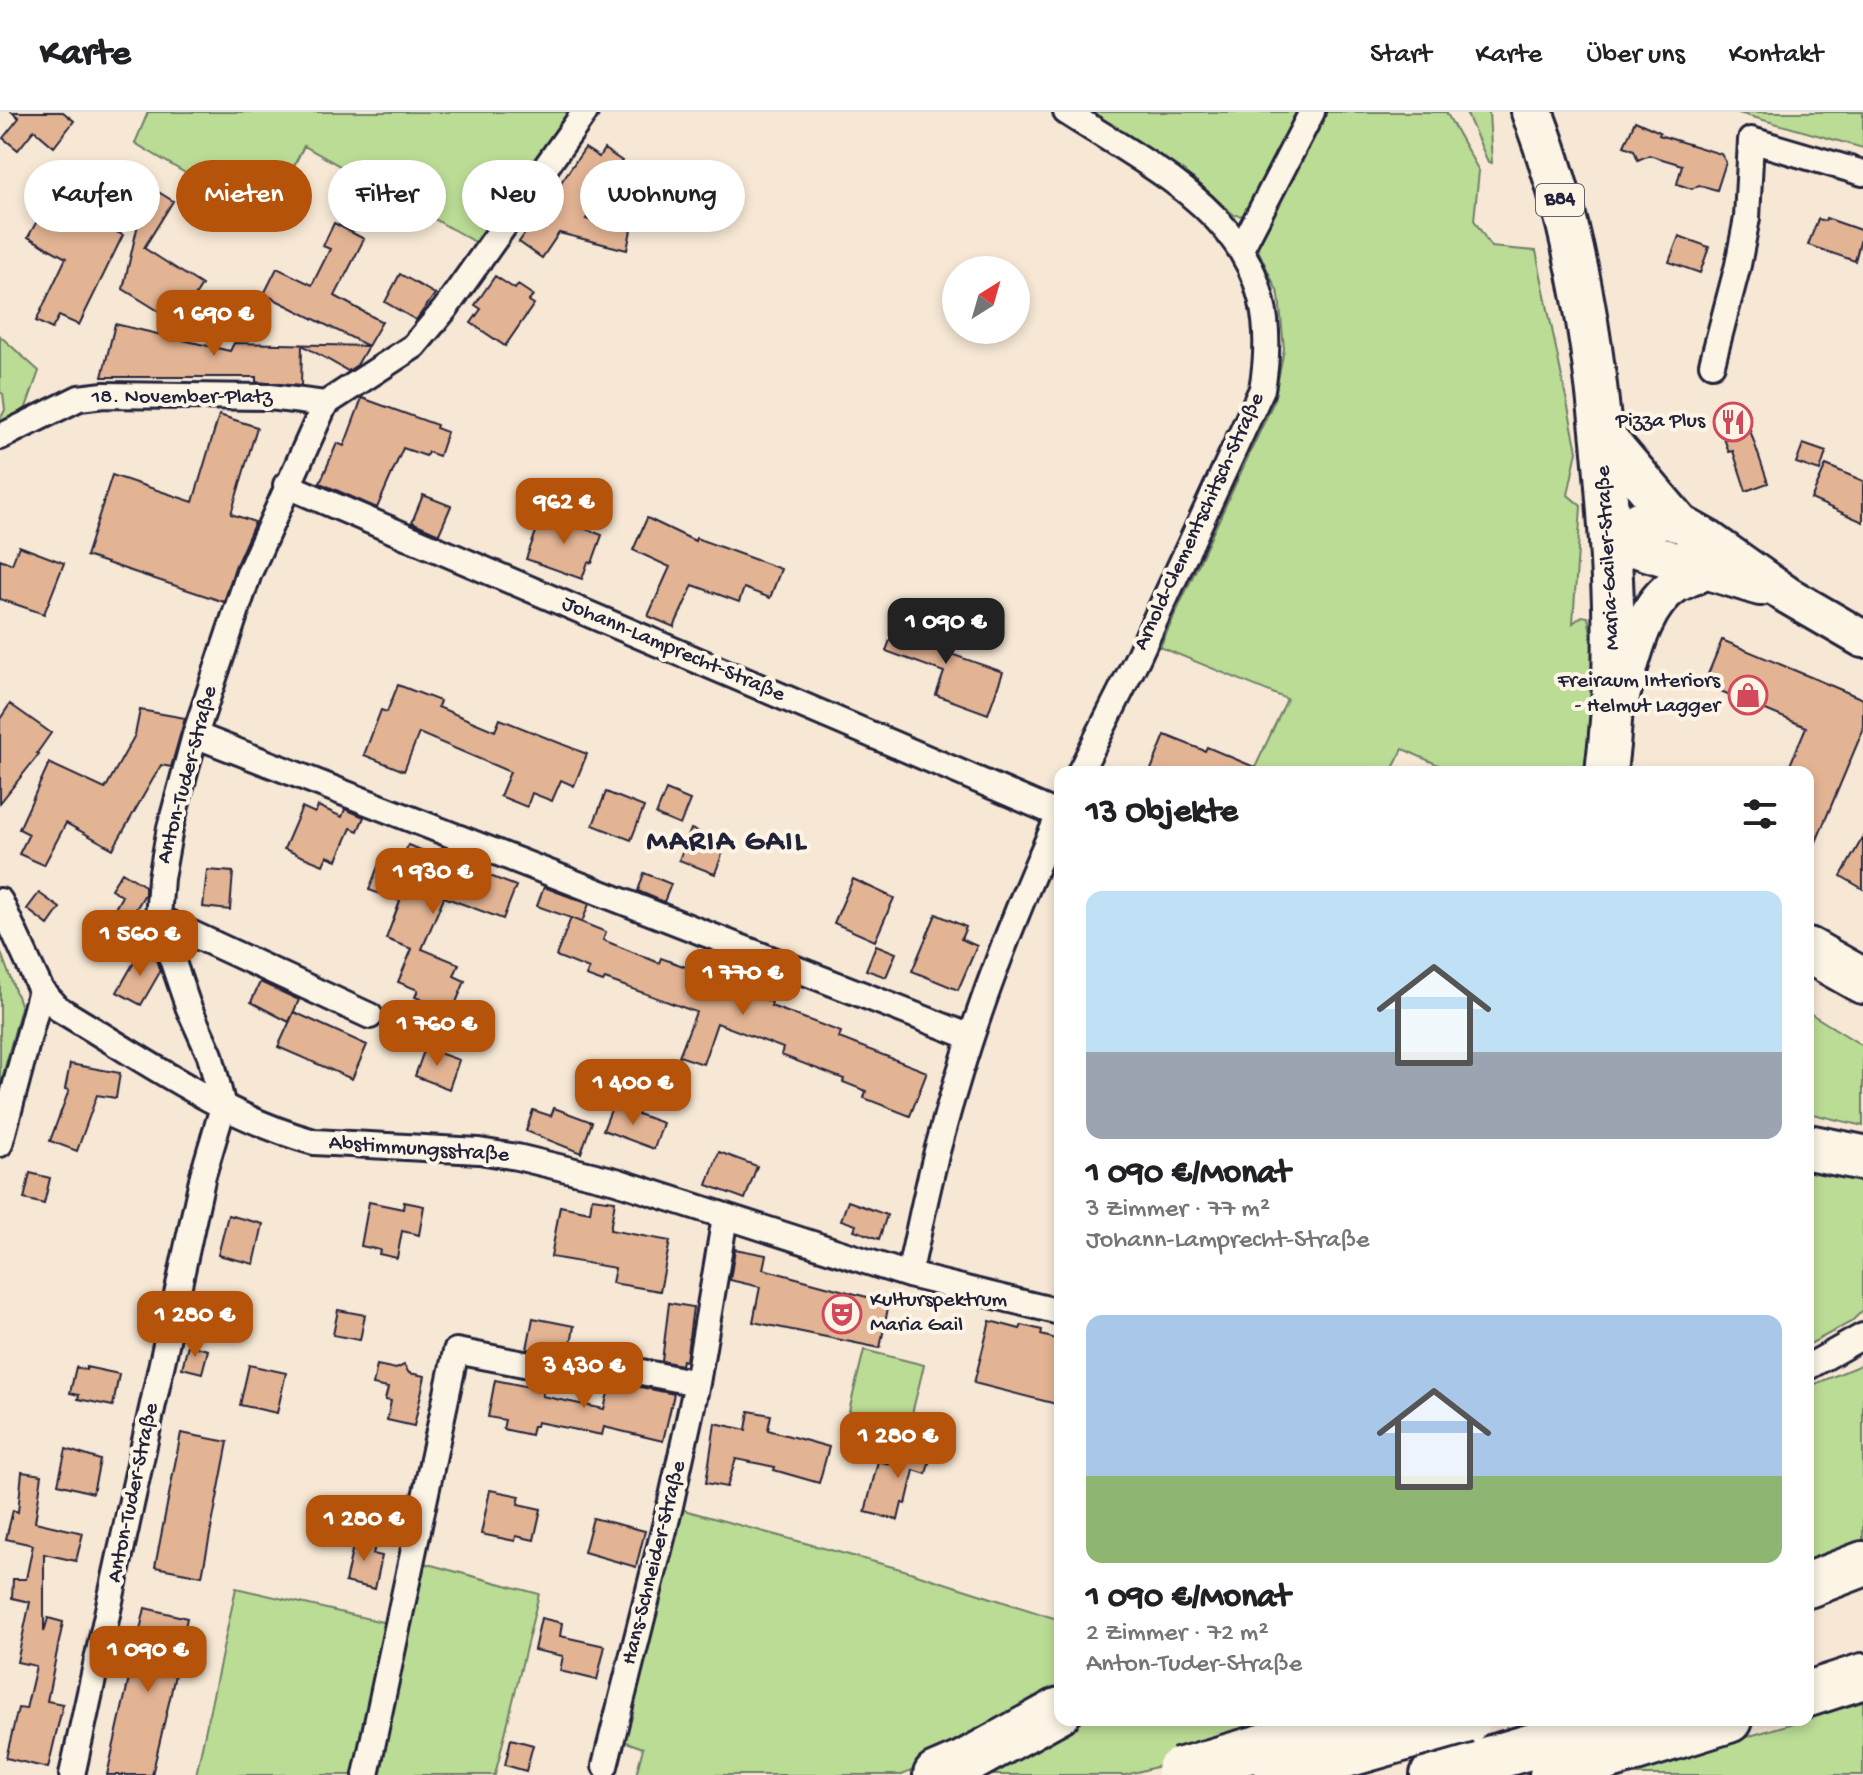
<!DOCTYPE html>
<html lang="de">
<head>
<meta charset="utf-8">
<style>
  :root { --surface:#fff; --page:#f6f6f6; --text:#202124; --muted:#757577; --line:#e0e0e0; --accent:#b45309 }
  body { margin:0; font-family:"Gochi Hand",sans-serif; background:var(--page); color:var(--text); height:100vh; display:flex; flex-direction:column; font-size:30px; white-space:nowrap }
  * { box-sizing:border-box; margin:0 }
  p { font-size:26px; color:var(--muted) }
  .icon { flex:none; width:44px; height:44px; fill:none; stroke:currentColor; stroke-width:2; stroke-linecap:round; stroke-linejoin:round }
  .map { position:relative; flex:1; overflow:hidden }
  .drawer { position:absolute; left:1054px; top:654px; width:760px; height:960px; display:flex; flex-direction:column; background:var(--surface); border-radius:16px; box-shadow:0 4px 12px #0003 }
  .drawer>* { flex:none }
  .hud { position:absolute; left:24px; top:48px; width:760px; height:72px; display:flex; gap:16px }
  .needle { width:52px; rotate:37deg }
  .tools { position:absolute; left:942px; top:144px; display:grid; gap:16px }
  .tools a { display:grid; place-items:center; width:88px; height:88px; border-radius:50%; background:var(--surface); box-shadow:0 4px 12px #0003; font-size:40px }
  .price { position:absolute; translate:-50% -68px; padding:0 18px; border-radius:16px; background:var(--accent); color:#fff; font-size:26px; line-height:52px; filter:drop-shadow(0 2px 4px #0008) }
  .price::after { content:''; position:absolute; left:50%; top:48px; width:24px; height:18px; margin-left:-12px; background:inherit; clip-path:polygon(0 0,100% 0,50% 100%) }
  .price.on { background:#222; color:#fff }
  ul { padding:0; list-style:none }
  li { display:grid; align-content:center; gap:16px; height:424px; padding:0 32px }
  li span { display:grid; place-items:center; height:248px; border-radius:16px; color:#555 }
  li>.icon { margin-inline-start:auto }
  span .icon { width:144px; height:144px; fill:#fffc; stroke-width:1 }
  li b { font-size:34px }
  h2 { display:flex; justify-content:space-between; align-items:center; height:96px; padding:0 32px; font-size:34px }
  .pill { padding:0 28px; border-radius:36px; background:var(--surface); box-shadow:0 4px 12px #0003; font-size:28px; line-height:72px }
  .pill.on { background:var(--accent); color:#fff }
  header { display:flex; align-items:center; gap:48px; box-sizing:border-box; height:112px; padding:0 40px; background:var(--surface); border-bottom:2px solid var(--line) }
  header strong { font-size:38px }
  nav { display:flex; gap:44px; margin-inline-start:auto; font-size:28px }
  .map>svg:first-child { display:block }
</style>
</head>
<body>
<header>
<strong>Karte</strong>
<nav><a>Start</a><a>Karte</a><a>Über uns</a><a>Kontakt</a></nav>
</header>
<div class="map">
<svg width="1863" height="1663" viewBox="0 0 1863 1663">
  <rect width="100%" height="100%" fill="#f7e8d5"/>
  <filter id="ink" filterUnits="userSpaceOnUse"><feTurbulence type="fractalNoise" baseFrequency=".0125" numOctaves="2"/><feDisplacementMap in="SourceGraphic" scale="16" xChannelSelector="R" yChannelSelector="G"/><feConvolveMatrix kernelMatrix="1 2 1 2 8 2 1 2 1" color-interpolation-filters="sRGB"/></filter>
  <g filter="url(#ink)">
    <path fill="#bbdc95" stroke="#6e7f68" stroke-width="2" d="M 148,0 L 569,0 L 477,131 L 304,34 L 266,109 L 135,31 Z
      M 1090,0 L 1302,0 L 1249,104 L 1234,103 L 1195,68 Z
      M 1322,0 L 1446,0 L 1479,59 L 1474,108 L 1491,135 L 1536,139 L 1577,339 L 1568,383 L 1581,394 L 1573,511 L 1582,504 L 1588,505 L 1594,537 L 1589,660 L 1454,660 L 1403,637 L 1391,660 L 1253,660 L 1287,587 L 1160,535 L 1274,289 L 1284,237 L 1279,183 L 1254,129 Z
      M 1466,0 L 1489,0 L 1492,51 L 1488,50 Z
      M 1735,0 L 1863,0 L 1863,36 Z
      M 0,224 L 39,259 L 24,301 L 0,316 L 0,307 L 5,298 L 3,282 L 0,280 Z
      M 0,838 L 21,895 L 0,974 Z
      M 1808,900 L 1863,934 L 1863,1014 L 1808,1001 Z
      M 1808,1051 L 1863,1067 L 1863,1198 L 1851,1210 L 1808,1233 Z
      M 864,1238 L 924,1253 L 908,1318 L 849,1299 Z
      M 1863,1252 L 1863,1437 L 1808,1455 L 1808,1275 Z
      M 680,1397 L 904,1458 L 1060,1508 L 1060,1580 L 927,1652 L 902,1663 L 636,1663 L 643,1636 L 618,1627 Z
      M 420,1450 L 539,1482 L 495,1663 L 373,1663 Z
      M 236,1476 L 391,1512 L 358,1663 L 196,1663 Z
      M 1863,1590 L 1863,1663 L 1620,1663 Z
      M 1082,1608 L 1290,1608 L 1182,1648 L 1126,1663 L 983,1663 Z"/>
    <path fill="#e3b494" stroke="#22223b" stroke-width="2" d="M 12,0 L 63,0 L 74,9 L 54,35 L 34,18 L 18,38 L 3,26 L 19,6 Z
      M 1635,9 L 1660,20 L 1659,23 L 1721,42 L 1726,50 L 1717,78 L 1699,73 L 1692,77 L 1677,72 L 1682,53 L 1649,43 L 1638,48 L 1634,38 L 1624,34 Z
      M 585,36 L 599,45 L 604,37 L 622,49 L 616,57 L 619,59 L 586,107 L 631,118 L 627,138 L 559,121 L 542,146 L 519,130 Z
      M 118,55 L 173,89 L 144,136 L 202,173 L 178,211 L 123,177 L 139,108 L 133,106 L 140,94 L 107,73 Z
      M 46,93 L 82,113 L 86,105 L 123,123 L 79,213 L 59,204 L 52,217 L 36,209 L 66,146 L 28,125 Z
      M 1826,106 L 1863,119 L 1855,149 L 1808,133 L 1818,107 L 1825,109 Z
      M 334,111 L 364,127 L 335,184 L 382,210 L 368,234 L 264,182 L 277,156 L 312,173 L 330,137 L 323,134 Z
      M 1679,124 L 1709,135 L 1700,161 L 1669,150 Z
      M 400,162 L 435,182 L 416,208 L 385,190 Z
      M 495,164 L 515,177 L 518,173 L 533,183 L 529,189 L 534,192 L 505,234 L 471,211 L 481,197 L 475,193 Z
      M 115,212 L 230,239 L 234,231 L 368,234 L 357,253 L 348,259 L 302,233 L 301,274 L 256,270 L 256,265 L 102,265 Z
      M 362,286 L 437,313 L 436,316 L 447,320 L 439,344 L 428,340 L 426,344 L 403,336 L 377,396 L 320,371 L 337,331 L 344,334 Z
      M 1740,289 L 1768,371 L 1746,379 L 1733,339 L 1729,340 L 1714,299 Z
      M 219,303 L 257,315 L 231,402 L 255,410 L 235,455 L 224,490 L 86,444 L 112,363 L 193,390 Z
      M 1803,332 L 1826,340 L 1820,359 L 1796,351 Z
      M 1826,353 L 1863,369 L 1863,410 L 1811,387 Z
      M 423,383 L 451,394 L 439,422 L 412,410 Z
      M 543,401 L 602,423 L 592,451 L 588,450 L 582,467 L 526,447 Z
      M 647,406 L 695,429 L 696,426 L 781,457 L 770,486 L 744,476 L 739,490 L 693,473 L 674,515 L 648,504 L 670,455 L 633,438 Z
      M 19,434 L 64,451 L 44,502 L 0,487 L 0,447 L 12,452 Z
      M 901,498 L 924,506 L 918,524 L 924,526 L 922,532 L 1003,560 L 988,602 L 936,583 L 944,560 L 886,539 Z
      M 1722,528 L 1863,587 L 1863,618 L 1808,749 L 1808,660 L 1787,660 L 1806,615 L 1704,572 Z
      M 398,573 L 440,589 L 438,595 L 495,619 L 500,607 L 587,642 L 574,674 L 561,668 L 552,689 L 532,681 L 527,695 L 500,684 L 510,660 L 419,621 L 404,659 L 364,643 L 381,598 L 387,600 Z
      M 10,592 L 51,621 L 37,641 L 39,642 L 0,691 L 0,607 Z
      M 140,598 L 185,606 L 171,655 L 161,653 L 113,737 L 66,711 L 44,753 L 19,742 L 29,722 L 19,717 L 49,651 L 105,677 L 135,623 Z
      M 1165,623 L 1205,639 L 1207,635 L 1266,660 L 1150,660 Z
      M 666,678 L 690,688 L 680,713 L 656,703 Z
      M 606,680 L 644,695 L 631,728 L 593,713 Z
      M 318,694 L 342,705 L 345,697 L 364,705 L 358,719 L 351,716 L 337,748 L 327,744 L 323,753 L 284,737 L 302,695 L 315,701 Z
      M 691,717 L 726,731 L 715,762 L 679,748 Z
      M 1863,725 L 1863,777 L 1841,764 Z
      M 408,733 L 432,742 L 430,746 L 470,761 L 472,757 L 516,774 L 503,807 L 444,785 L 422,837 L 459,852 L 454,864 L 465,869 L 452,900 L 415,885 L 418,878 L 398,870 L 412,837 L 386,827 L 400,789 L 369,778 L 382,744 L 401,751 Z
      M 207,758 L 233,760 L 230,798 L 203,795 Z
      M 122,760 L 145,774 L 145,782 L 136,797 L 143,802 L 145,815 L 139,827 L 108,809 L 122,784 L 111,777 Z
      M 644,761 L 671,772 L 664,790 L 638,779 Z
      M 853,767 L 894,786 L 875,829 L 834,811 Z
      M 544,775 L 589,792 L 582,810 L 537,794 Z
      M 39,781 L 60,796 L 48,813 L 27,797 Z
      M 936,802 L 966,815 L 961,827 L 977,834 L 958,878 L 912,859 Z
      M 571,806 L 606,820 L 603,828 L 659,851 L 661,846 L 708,863 L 715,845 L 741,854 L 733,875 L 772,890 L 771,894 L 841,920 L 839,926 L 927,960 L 910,1004 L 864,986 L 866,979 L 843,970 L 844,967 L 781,943 L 783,936 L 717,911 L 703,952 L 679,944 L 696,900 L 605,867 L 603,870 L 586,864 L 589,857 L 556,844 Z
      M 876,833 L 896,841 L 886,865 L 866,858 Z
      M 141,838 L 156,847 L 160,860 L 141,893 L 117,880 Z
      M 260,870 L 299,888 L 289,910 L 251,890 Z
      M 294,900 L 367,933 L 352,967 L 278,935 Z
      M 425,936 L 459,948 L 449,977 L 415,964 Z
      M 70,952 L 120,961 L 116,986 L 97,983 L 77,1039 L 50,1029 L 69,978 L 65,977 Z
      M 613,993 L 663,1011 L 654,1037 L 603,1018 Z
      M 554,996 L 592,1010 L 581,1041 L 526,1019 L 533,998 L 551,1004 Z
      M 719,1040 L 757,1054 L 745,1087 L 707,1073 Z
      M 30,1061 L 50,1066 L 44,1092 L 24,1087 Z
      M 592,1086 L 615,1089 L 610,1118 L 670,1129 L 660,1179 L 612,1171 L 615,1156 L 551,1145 L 560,1094 L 590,1100 Z
      M 848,1089 L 887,1103 L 879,1127 L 854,1118 L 856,1113 L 841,1108 Z
      M 369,1090 L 403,1097 L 404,1090 L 424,1094 L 419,1123 L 402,1119 L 397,1146 L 379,1142 L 380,1138 L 361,1134 Z
      M 228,1103 L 263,1112 L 254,1152 L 218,1143 Z
      M 735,1137 L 766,1143 L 763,1157 L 889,1191 L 880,1236 L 753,1210 L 760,1175 L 730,1168 Z
      M 669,1191 L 693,1195 L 686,1249 L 682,1248 L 681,1253 L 662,1249 Z
      M 338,1198 L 365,1203 L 360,1228 L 333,1223 Z
      M 533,1206 L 574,1214 L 569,1244 L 527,1237 Z
      M 990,1209 L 1020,1217 L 1022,1213 L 1042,1218 L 1041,1223 L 1060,1228 L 1060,1293 L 974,1271 Z
      M 188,1233 L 208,1238 L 202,1261 L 182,1256 Z
      M 249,1253 L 286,1261 L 277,1301 L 240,1293 Z
      M 377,1253 L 396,1257 L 404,1253 L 409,1261 L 425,1264 L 414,1314 L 387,1308 L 391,1289 L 385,1288 L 388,1276 L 373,1273 Z
      M 76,1255 L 86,1258 L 86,1255 L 119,1262 L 113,1294 L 78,1287 L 79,1283 L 70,1281 Z
      M 495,1268 L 544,1278 L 542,1284 L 604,1297 L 611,1269 L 674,1282 L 663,1329 L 604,1315 L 602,1323 L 537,1310 L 536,1314 L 533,1314 L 531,1323 L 503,1317 L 505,1308 L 488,1305 Z
      M 749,1299 L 771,1303 L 768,1318 L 829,1335 L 819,1371 L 774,1358 L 775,1355 L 736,1347 L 727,1375 L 706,1371 L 715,1311 L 746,1318 Z
      M 181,1321 L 228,1330 L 202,1464 L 155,1455 Z
      M 915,1323 L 935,1328 L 926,1362 L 914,1358 L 906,1392 L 902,1391 L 898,1408 L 865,1400 L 878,1349 L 906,1356 Z
      M 66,1337 L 100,1348 L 93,1381 L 58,1372 Z
      M 22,1360 L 42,1363 L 35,1410 L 83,1421 L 76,1449 L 44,1442 L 44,1520 L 48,1506 L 63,1510 L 47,1589 L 63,1592 L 48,1656 L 6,1646 L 18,1596 L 26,1597 L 36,1554 L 17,1550 L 30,1490 L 12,1486 L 13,1467 L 26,1467 L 33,1433 L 6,1427 L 13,1398 L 18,1400 Z
      M 490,1378 L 520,1384 L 518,1392 L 541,1397 L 534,1428 L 516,1424 L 515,1429 L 481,1422 Z
      M 593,1406 L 645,1419 L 636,1455 L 584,1440 Z
      M 356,1421 L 377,1426 L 373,1442 L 382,1444 L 375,1477 L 345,1470 Z
      M 145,1496 L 187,1506 L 170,1586 L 152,1663 L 107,1663 Z
      M 541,1506 L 562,1511 L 560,1524 L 605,1534 L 597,1568 L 560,1559 L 563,1544 L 534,1538 Z
      M 511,1627 L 533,1633 L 526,1659 L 505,1653 Z"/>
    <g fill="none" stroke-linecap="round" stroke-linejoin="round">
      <defs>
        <path id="street" d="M 1066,0 C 1177,71 1290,121 1262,277 L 1138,545 L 1080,660
          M 1241,137 L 1312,0
          M 1712,252 L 1738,153 L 1747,106 L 1751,28 L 1863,61
          M 0,325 L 79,286 L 104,283 L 270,285 L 325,292
          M 286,373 L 1060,703
          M 195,623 L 971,925
          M 0,789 L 41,878 L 59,897 C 140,945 222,1005 314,1030 L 479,1039 L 517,1045 L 616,1069 L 909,1163 L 1060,1200
          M 158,806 L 370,904
          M 0,1032 L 41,878
          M 909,1163 C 919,1119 927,1075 939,1032 C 969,919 1011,808 1060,701
          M 1808,1255 L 1863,1224
          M 605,1654 L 670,1394 L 697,1271 L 725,1105
          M 72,1663 L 203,1063 L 223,995 L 210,943 L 188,894 L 158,806 L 161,766 L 170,716 L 195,623 L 249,461 L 325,292 L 414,234 L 445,197 L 585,0
          M 366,1663 L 456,1239 L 566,1260 L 606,1253 L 697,1271"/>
        <path id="secondary" d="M 1610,425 L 1640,407 L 1676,409 L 1708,427 L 1787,483 L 1863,527
          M 1610,425 L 1640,438 L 1760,475
          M 1619,590 C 1632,551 1639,496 1676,472 C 1685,467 1696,463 1705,459"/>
        <path id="primary" d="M 1532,0 C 1580,126 1597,253 1607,387 C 1614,479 1618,568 1606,660
          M 1602,322 L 1676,409"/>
        <path id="highway" d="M 1808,838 L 1863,869
          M 1808,1035 L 1863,1046
          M 1808,1473 L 1863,1452
          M 1808,1582 L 1863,1564
          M 936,1663 L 964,1651 L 1060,1598
          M 1433,1663 L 1622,1608
          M 1552,1663 L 1729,1608"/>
      </defs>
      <use href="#street" stroke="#22223b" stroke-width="30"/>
      <use href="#secondary" stroke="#22223b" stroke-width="42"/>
      <use href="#primary" stroke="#22223b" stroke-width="46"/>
      <use href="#highway" stroke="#22223b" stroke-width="50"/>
      <use href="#street" stroke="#fcf5e5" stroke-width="24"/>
      <use href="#secondary" stroke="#fcf5e5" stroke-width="36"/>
      <use href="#primary" stroke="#fcf5e5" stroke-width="40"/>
      <use href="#highway" stroke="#fcf5e5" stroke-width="44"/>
      <defs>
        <path id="highway-bridge" d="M 1179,1659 L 1355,1608
          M 1276,1663 L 1468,1608"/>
      </defs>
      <use href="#highway-bridge" stroke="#22223b" stroke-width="50" stroke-linecap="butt"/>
      <use href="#highway-bridge" stroke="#fcf5e5" stroke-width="44"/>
    </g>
  </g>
  <defs>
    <symbol id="restaurant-ring" viewBox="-11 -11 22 22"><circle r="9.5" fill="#fcf5e5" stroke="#d1495b" stroke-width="1.5"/><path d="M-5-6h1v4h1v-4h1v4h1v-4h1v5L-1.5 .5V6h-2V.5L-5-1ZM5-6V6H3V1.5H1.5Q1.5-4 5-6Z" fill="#d1495b"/></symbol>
    <symbol id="shop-ring" viewBox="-11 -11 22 22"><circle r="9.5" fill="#fcf5e5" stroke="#d1495b" stroke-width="1.5"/><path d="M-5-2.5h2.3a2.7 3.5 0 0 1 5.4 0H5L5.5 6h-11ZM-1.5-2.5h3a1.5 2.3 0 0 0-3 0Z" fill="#d1495b"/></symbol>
    <symbol id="theatre-ring" viewBox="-11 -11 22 22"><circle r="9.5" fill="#fcf5e5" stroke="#d1495b" stroke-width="1.5"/><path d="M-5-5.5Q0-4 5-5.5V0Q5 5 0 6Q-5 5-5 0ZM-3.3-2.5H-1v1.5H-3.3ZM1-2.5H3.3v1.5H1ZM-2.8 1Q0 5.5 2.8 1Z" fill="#d1495b"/></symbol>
  </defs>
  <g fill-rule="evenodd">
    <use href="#restaurant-ring" x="1711" y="288" width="44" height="44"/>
    <use href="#shop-ring" x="1726" y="561" width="44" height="44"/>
    <use href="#theatre-ring" x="820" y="1180" width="44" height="44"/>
  </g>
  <g text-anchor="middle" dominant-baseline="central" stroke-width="8" stroke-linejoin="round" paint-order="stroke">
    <rect fill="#fcf5e5" stroke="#63616e" stroke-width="2" x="1536" y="72" width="48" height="32" rx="6"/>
    <g font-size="20" font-weight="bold" fill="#22223b">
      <text x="1560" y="88">B84</text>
    </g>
    <g font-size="22" fill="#22223b" stroke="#fcf5e5">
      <text x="182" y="286">18. November-Platz</text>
      <text transform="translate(1200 410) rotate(-65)">Arnold-Clementschitsch-Straße</text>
      <text transform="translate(1609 446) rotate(-93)">Maria-Gailer-Straße</text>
      <text transform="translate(673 538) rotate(23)">Johann-Lamprecht-Straße</text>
      <text transform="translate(188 663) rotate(-75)">Anton-Tuder-Straße</text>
      <text transform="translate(419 1038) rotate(4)">Abstimmungsstraße</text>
      <text transform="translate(134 1381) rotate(-78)">Anton-Tuder-Straße</text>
      <text transform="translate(655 1451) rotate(-76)">Hans-Schneider-Straße</text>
    </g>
    <g font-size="22" fill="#22223b" stroke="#fcf5e5" text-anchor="end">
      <text x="1705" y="310">Pizza Plus</text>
      <text x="1720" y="570">Freiraum Interiors<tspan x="1720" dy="25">- Helmut Lagger</tspan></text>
      <text x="870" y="1189" text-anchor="start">Kulturspektrum<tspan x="870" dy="25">Maria Gail</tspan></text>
    </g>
    <g font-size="30" font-weight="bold" letter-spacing="2" fill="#22223b" stroke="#fcf5e5">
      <text x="727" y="731">MARIA GAIL</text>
    </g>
  </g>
</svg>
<div class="tools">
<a><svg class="needle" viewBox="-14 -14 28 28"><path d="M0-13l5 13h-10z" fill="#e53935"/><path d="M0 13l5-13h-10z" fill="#757577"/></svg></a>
</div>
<b class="price" style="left:214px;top:246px">1 690 €</b>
<b class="price" style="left:564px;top:434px">962 €</b>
<b class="price on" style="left:946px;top:554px">1 090 €</b>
<b class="price" style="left:433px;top:804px">1 930 €</b>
<b class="price" style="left:140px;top:866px">1 560 €</b>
<b class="price" style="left:743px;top:905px">1 770 €</b>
<b class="price" style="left:437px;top:956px">1 760 €</b>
<b class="price" style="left:633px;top:1015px">1 400 €</b>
<b class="price" style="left:195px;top:1247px">1 280 €</b>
<b class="price" style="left:584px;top:1298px">3 430 €</b>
<b class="price" style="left:898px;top:1368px">1 280 €</b>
<b class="price" style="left:364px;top:1451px">1 280 €</b>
<b class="price" style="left:148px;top:1582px">1 090 €</b>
<div class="hud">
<a class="pill">Kaufen</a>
<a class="pill on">Mieten</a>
<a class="pill">Filter</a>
<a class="pill">Neu</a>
<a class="pill">Wohnung</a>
</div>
<section class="drawer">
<h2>13 Objekte<svg class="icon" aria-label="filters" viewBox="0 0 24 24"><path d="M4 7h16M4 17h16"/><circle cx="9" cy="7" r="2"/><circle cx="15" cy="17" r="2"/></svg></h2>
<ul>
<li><span style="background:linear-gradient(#bfe0f5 65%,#9aa5b1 0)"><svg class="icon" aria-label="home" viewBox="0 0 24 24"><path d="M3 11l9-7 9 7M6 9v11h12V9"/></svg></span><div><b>1 090 €/Monat</b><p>3 Zimmer · 77 m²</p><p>Johann-Lamprecht-Straße</p></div></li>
<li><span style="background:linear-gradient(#a9c7e8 65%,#8fb573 0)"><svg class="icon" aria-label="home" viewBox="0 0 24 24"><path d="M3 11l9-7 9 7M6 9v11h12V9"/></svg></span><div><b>1 090 €/Monat</b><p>2 Zimmer · 72 m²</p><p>Anton-Tuder-Straße</p></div></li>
</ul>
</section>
</div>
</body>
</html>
